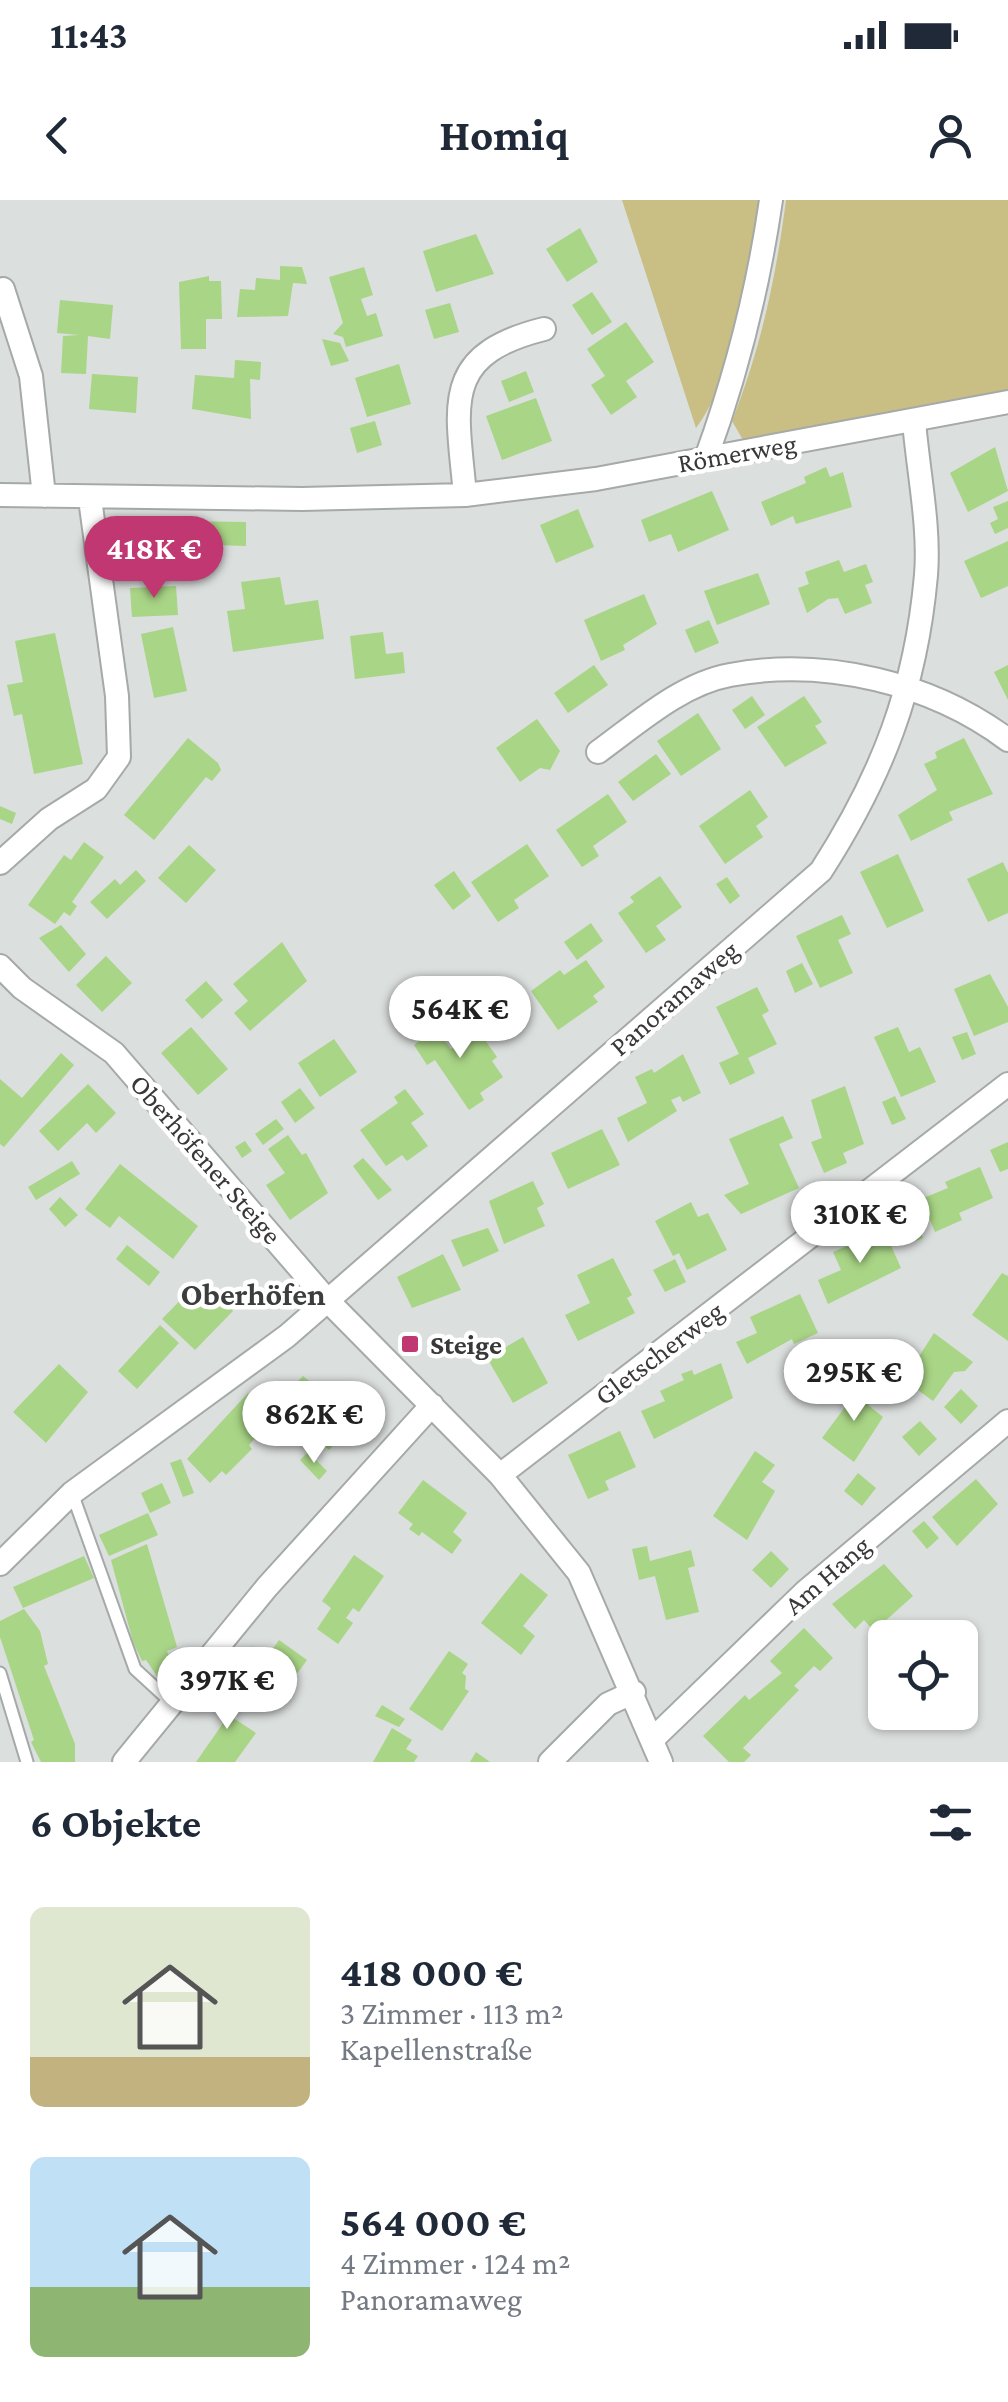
<!DOCTYPE html>
<html lang="de">
<head>
<meta charset="utf-8">
<style>
  :root { --surface:#fff; --page:#f2f2f3; --text:#1f2937; --muted:#747a83; --accent:#c13771 }
  body { margin:0; font-family:"Crimson Pro",serif; background:var(--page); color:var(--text); height:100vh; display:flex; flex-direction:column; font-size:38px; white-space:nowrap }
  * { box-sizing:border-box; margin:0 }
  p { font-size:32px; color:var(--muted) }
  .icon { flex:none; width:55px; height:55px; fill:none; stroke:currentColor; stroke-width:2; stroke-linecap:round; stroke-linejoin:round }
  .map { position:relative; height:1562px; overflow:hidden }
  .sheet { display:flex; flex-direction:column; background:var(--surface); flex:1 }
  .sheet>* { flex:none }
  .fabs { position:absolute; left:868px; top:1420px; display:grid; gap:20px }
  .fabs a { display:grid; place-items:center; width:110px; height:110px; border-radius:15px; background:var(--surface); box-shadow:0 2px 8px #0004; font-size:50px }
  .price { position:absolute; translate:-50% -85px; padding:0 22px; border-radius:35px; background:#fff; color:#222; font-size:32px; line-height:65px; filter:drop-shadow(0 2px 5px #0008) }
  .price::after { content:''; position:absolute; left:50%; top:60px; width:30px; height:22px; margin-left:-15px; background:inherit; clip-path:polygon(0 0,100% 0,50% 100%) }
  .price.active { background:var(--accent); color:#fff }
  ul { padding:0; list-style:none }
  li { display:flex; align-items:center; gap:30px; height:250px; padding:0 30px }
  li span { display:grid; place-items:center; flex:none; width:280px; height:200px; border-radius:15px; color:#555 }
  li>.icon { margin-inline-start:auto }
  span .icon { width:120px; height:120px; fill:#fffc; stroke-width:1 }
  li b { font-size:42px }
  h2 { display:flex; justify-content:space-between; align-items:center; height:120px; padding:0 30px; font-size:42px }
  .status { display:flex; justify-content:space-between; align-items:center; height:70px; padding:0 50px; background:var(--surface); direction:ltr }
  .status svg { height:28px; fill:currentColor }
  header { display:flex; justify-content:space-between; align-items:center; height:130px; padding:0 30px; background:var(--surface); font-size:45px; font-weight:700 }
  .map>svg:first-child { display:block }
</style>
</head>
<body>
<div class="status"><b>11:43</b><svg viewBox="0 0 49 12"><path d="M0 12V9h3v3zM5 12V6h3v6zM10 12V3h3v9zM15 12V0h3v12zM26 1h20v11H26zM47 4h2v5h-2z"/></svg></div>
<header><svg class="icon" aria-label="back" viewBox="0 0 24 24"><path d="M15 5l-7 7 7 7"/></svg>Homiq<svg class="icon" aria-label="person" viewBox="0 0 24 24"><circle cx="12" cy="8" r="4"/><path d="M4 21q1-7 8-7t8 7"/></svg></header>
<div class="map">
<svg width="1008" height="1562" viewBox="0 0 1008 1562">
  <rect width="100%" height="100%" fill="#dbdfdd"/>
  <path fill="#c9be83" d="M 622,0 L 762,0 C 753,71 739,170 696,228 Z
    M 786,0 L 1008,0 L 1008,192 L 743,240 L 732,221 C 761,148 776,77 786,0 Z"/>
  <path fill="#a9d586" d="M 580,28 L 598,62 L 567,82 L 546,49 Z
    M 476,34 L 494,74 L 436,92 L 423,51 Z
    M 280,66 L 302,67 L 307,84 L 293,83 L 288,116 L 237,117 L 240,89 L 255,90 L 256,78 L 280,80 Z
    M 364,67 L 373,95 L 361,99 L 367,116 L 376,113 L 383,136 L 346,147 L 343,137 L 333,134 L 343,123 L 329,77 Z
    M 209,76 L 209,81 L 221,81 L 222,119 L 206,119 L 206,149 L 181,149 L 179,82 Z
    M 592,92 L 612,122 L 592,135 L 572,105 Z
    M 60,100 L 113,105 L 110,139 L 88,136 L 86,174 L 61,173 L 63,136 L 79,135 L 57,133 Z
    M 450,103 L 459,132 L 434,139 L 425,110 Z
    M 626,122 L 654,162 L 626,181 L 637,197 L 611,215 L 591,185 L 605,176 L 587,149 Z
    M 322,139 L 340,143 L 349,161 L 331,166 Z
    M 235,160 L 261,162 L 260,180 L 250,179 L 251,219 L 192,209 L 195,175 L 234,178 Z
    M 399,164 L 411,204 L 367,217 L 355,178 Z
    M 526,171 L 534,192 L 509,202 L 501,181 Z
    M 92,174 L 138,177 L 136,213 L 89,209 Z
    M 536,198 L 552,241 L 502,260 L 486,216 Z
    M 375,221 L 382,245 L 357,253 L 350,228 Z
    M 995,247 L 1008,291 L 968,312 L 950,273 Z
    M 826,267 L 830,277 L 843,272 L 852,307 L 796,324 L 793,316 L 771,326 L 761,302 L 806,283 L 804,277 Z
    M 712,291 L 729,330 L 678,352 L 671,334 L 649,342 L 641,320 Z
    M 1008,301 L 1008,328 L 995,334 L 990,323 L 998,319 L 993,307 Z
    M 578,309 L 594,347 L 556,363 L 540,325 Z
    M 177,321 L 246,322 L 246,346 L 214,345 L 214,359 L 177,358 Z
    M 125,327 L 164,329 L 162,360 L 124,358 Z
    M 1008,341 L 1008,386 L 981,398 L 964,361 Z
    M 839,360 L 844,372 L 866,364 L 873,382 L 865,385 L 872,403 L 845,414 L 838,398 L 828,399 L 807,413 L 798,388 L 809,384 L 805,372 Z
    M 758,373 L 770,404 L 717,425 L 704,391 Z
    M 280,377 L 285,405 L 318,400 L 324,439 L 233,452 L 227,411 L 245,409 L 241,382 Z
    M 176,386 L 178,415 L 132,417 L 130,388 Z
    M 644,394 L 657,424 L 623,445 L 625,450 L 601,461 L 584,420 Z
    M 709,420 L 719,443 L 695,453 L 685,430 Z
    M 173,427 L 187,491 L 154,498 L 141,434 Z
    M 383,432 L 386,454 L 403,452 L 405,473 L 355,479 L 350,436 Z
    M 55,433 L 83,564 L 34,574 L 22,514 L 14,516 L 7,485 L 23,482 L 15,441 Z
    M 594,465 L 608,485 L 568,513 L 554,493 Z
    M 1008,465 L 1008,500 L 994,472 Z
    M 752,496 L 765,515 L 745,529 L 732,510 Z
    M 804,496 L 822,522 L 815,526 L 827,543 L 785,567 L 757,527 Z
    M 698,513 L 721,549 L 681,576 L 657,541 Z
    M 537,519 L 560,551 L 550,570 L 540,568 L 520,582 L 496,548 Z
    M 188,538 L 218,563 L 221,570 L 212,581 L 206,577 L 154,640 L 124,615 Z
    M 964,538 L 993,594 L 949,612 L 953,620 L 911,641 L 898,615 L 937,590 L 924,564 L 937,558 L 935,552 Z
    M 656,554 L 671,574 L 633,601 L 618,582 Z
    M 750,590 L 768,617 L 756,626 L 763,637 L 725,664 L 699,626 Z
    M 608,594 L 627,622 L 593,646 L 599,656 L 582,667 L 556,630 Z
    M 0,606 L 16,613 L 12,624 L 0,619 Z
    M 84,642 L 104,657 L 72,702 L 77,706 L 70,716 L 64,712 L 55,724 L 28,705 L 64,655 L 71,660 Z
    M 527,644 L 549,676 L 514,700 L 519,708 L 498,722 L 471,682 Z
    M 189,645 L 216,670 L 186,703 L 158,678 Z
    M 898,654 L 924,711 L 887,728 L 860,672 Z
    M 1003,662 L 1008,673 L 1008,713 L 988,722 L 967,679 Z
    M 136,670 L 146,681 L 107,719 L 90,702 L 115,679 L 120,685 Z
    M 454,671 L 471,696 L 453,710 L 434,685 Z
    M 660,676 L 682,707 L 656,726 L 666,740 L 646,753 L 618,713 L 634,702 L 630,697 Z
    M 727,677 L 740,696 L 730,704 L 716,684 Z
    M 842,715 L 851,734 L 838,740 L 853,773 L 820,788 L 796,736 Z
    M 591,723 L 603,741 L 577,760 L 564,742 Z
    M 61,725 L 86,754 L 69,772 L 39,738 Z
    M 282,742 L 307,781 L 250,831 L 234,813 L 248,801 L 233,784 Z
    M 106,756 L 132,783 L 102,812 L 76,785 Z
    M 586,760 L 605,787 L 593,796 L 598,802 L 558,830 L 531,791 L 560,770 L 564,775 Z
    M 802,763 L 813,784 L 795,793 L 786,771 Z
    M 990,774 L 1008,807 L 1008,822 L 974,836 L 954,789 Z
    M 206,781 L 223,800 L 202,819 L 185,800 Z
    M 757,787 L 769,811 L 762,815 L 777,844 L 748,858 L 755,873 L 730,885 L 719,863 L 739,854 L 716,807 Z
    M 426,817 L 451,849 L 478,830 L 497,857 L 492,861 L 503,877 L 480,893 L 484,900 L 469,910 L 435,860 L 427,865 L 414,845 L 419,841 L 410,828 Z
    M 191,827 L 228,869 L 198,895 L 161,853 Z
    M 898,827 L 909,852 L 920,847 L 936,882 L 901,897 L 874,837 Z
    M 967,832 L 976,854 L 962,860 L 952,837 Z
    M 334,839 L 357,872 L 320,897 L 298,863 Z
    M 61,853 L 74,865 L 4,947 L 0,944 L 0,879 L 22,898 Z
    M 683,854 L 701,893 L 683,902 L 680,896 L 671,900 L 677,911 L 628,942 L 617,918 L 647,903 L 635,877 L 652,869 L 654,873 Z
    M 88,884 L 116,913 L 96,933 L 87,923 L 58,951 L 39,931 Z
    M 845,886 L 864,944 L 843,953 L 847,963 L 824,973 L 811,942 L 822,938 L 811,900 Z
    M 300,888 L 315,908 L 295,923 L 281,902 Z
    M 405,889 L 424,914 L 411,923 L 428,946 L 407,961 L 402,955 L 386,966 L 360,930 L 398,903 L 394,897 Z
    M 895,896 L 906,919 L 892,925 L 882,902 Z
    M 783,916 L 793,938 L 779,944 L 799,988 L 741,1014 L 724,995 L 749,984 L 729,939 Z
    M 276,919 L 284,929 L 263,945 L 255,934 Z
    M 602,929 L 620,965 L 568,989 L 551,953 Z
    M 288,935 L 302,955 L 306,953 L 328,993 L 290,1020 L 266,985 L 285,973 L 268,949 Z
    M 245,941 L 252,951 L 242,958 L 235,947 Z
    M 1008,942 L 1008,969 L 1000,972 L 990,950 Z
    M 363,958 L 392,990 L 378,1000 L 353,966 Z
    M 72,961 L 80,974 L 36,1000 L 28,987 Z
    M 120,964 L 198,1026 L 173,1059 L 119,1016 L 110,1028 L 85,1009 Z
    M 980,967 L 993,998 L 959,1013 L 962,1020 L 935,1032 L 921,999 L 948,988 L 945,982 Z
    M 533,981 L 544,1004 L 537,1008 L 545,1026 L 504,1044 L 489,1001 Z
    M 60,997 L 78,1015 L 65,1027 L 49,1009 Z
    M 691,1002 L 698,1017 L 708,1013 L 727,1050 L 687,1070 L 679,1053 L 673,1056 L 655,1021 Z
    M 914,1018 L 923,1038 L 913,1042 L 905,1022 Z
    M 488,1028 L 499,1051 L 463,1067 L 451,1040 Z
    M 884,1030 L 901,1068 L 828,1104 L 818,1080 L 841,1070 L 833,1052 Z
    M 127,1045 L 160,1072 L 149,1086 L 116,1059 Z
    M 443,1054 L 461,1090 L 412,1108 L 397,1077 Z
    M 613,1058 L 632,1095 L 627,1098 L 635,1113 L 578,1141 L 565,1115 L 590,1103 L 577,1075 Z
    M 675,1059 L 686,1082 L 665,1092 L 653,1070 Z
    M 1002,1073 L 1008,1076 L 1008,1141 L 972,1115 Z
    M 200,1080 L 233,1111 L 195,1150 L 162,1119 Z
    M 800,1094 L 818,1133 L 794,1144 L 792,1139 L 747,1164 L 736,1142 L 757,1133 L 750,1117 Z
    M 160,1125 L 179,1143 L 137,1189 L 118,1171 Z
    M 934,1133 L 973,1162 L 965,1171 L 954,1172 L 933,1201 L 904,1180 Z
    M 523,1137 L 548,1183 L 513,1203 L 487,1158 Z
    M 721,1163 L 733,1198 L 654,1239 L 641,1211 L 665,1201 L 660,1191 L 684,1180 L 681,1174 L 692,1170 L 694,1175 Z
    M 59,1164 L 88,1192 L 46,1243 L 13,1212 Z
    M 303,1176 L 344,1209 L 340,1213 L 352,1226 L 329,1250 L 279,1200 Z
    M 858,1181 L 876,1194 L 868,1205 L 883,1217 L 854,1262 L 822,1238 L 854,1195 L 850,1192 Z
    M 961,1189 L 978,1206 L 961,1224 L 944,1207 Z
    M 248,1193 L 259,1205 L 267,1197 L 285,1215 L 266,1230 L 256,1221 L 264,1209 L 250,1223 L 260,1233 L 249,1245 L 252,1249 L 226,1275 L 222,1271 L 210,1283 L 187,1259 Z
    M 920,1221 L 937,1239 L 919,1256 L 902,1237 Z
    M 620,1231 L 636,1267 L 605,1281 L 609,1290 L 588,1299 L 568,1255 Z
    M 755,1251 L 775,1265 L 762,1282 L 775,1291 L 747,1340 L 713,1316 Z
    M 308,1252 L 327,1271 L 319,1280 L 300,1260 Z
    M 181,1259 L 194,1293 L 183,1297 L 170,1263 Z
    M 858,1273 L 876,1288 L 862,1306 L 844,1291 Z
    M 976,1279 L 998,1304 L 957,1346 L 932,1317 Z
    M 423,1280 L 467,1313 L 453,1332 L 462,1340 L 452,1354 L 422,1332 L 419,1336 L 409,1329 L 413,1324 L 398,1313 Z
    M 162,1283 L 171,1303 L 150,1313 L 141,1293 Z
    M 148,1313 L 158,1335 L 109,1356 L 99,1335 Z
    M 924,1321 L 939,1338 L 927,1349 L 912,1331 Z
    M 147,1344 L 177,1447 L 167,1451 L 172,1464 L 167,1466 L 170,1474 L 159,1479 L 146,1460 L 142,1461 L 133,1442 L 111,1360 Z
    M 647,1346 L 650,1361 L 691,1350 L 695,1366 L 688,1368 L 699,1412 L 666,1420 L 655,1376 L 639,1380 L 632,1349 Z
    M 771,1351 L 789,1369 L 771,1388 L 752,1370 Z
    M 354,1355 L 384,1376 L 359,1412 L 353,1408 L 346,1418 L 353,1423 L 338,1444 L 317,1429 L 331,1408 L 322,1401 Z
    M 84,1356 L 94,1378 L 23,1408 L 13,1387 Z
    M 884,1364 L 913,1396 L 874,1431 L 864,1420 L 855,1429 L 832,1404 Z
    M 521,1373 L 548,1395 L 523,1426 L 535,1436 L 521,1455 L 481,1423 Z
    M 24,1409 L 40,1431 L 48,1464 L 44,1466 L 75,1544 L 75,1562 L 41,1562 L 31,1542 L 34,1540 L 0,1437 L 0,1421 Z
    M 804,1428 L 833,1458 L 820,1471 L 814,1466 L 794,1486 L 799,1490 L 743,1548 L 751,1555 L 744,1562 L 729,1562 L 703,1536 L 745,1495 L 749,1500 L 782,1473 L 770,1461 Z
    M 279,1440 L 307,1460 L 283,1493 L 240,1463 L 252,1446 L 267,1457 Z
    M 449,1451 L 468,1464 L 462,1473 L 466,1476 L 465,1489 L 469,1491 L 442,1531 L 409,1509 Z
    M 224,1486 L 241,1498 L 229,1515 L 256,1533 L 235,1562 L 196,1562 L 226,1519 L 209,1507 Z
    M 382,1505 L 405,1519 L 399,1527 L 375,1516 Z
    M 392,1528 L 412,1540 L 406,1549 L 418,1556 L 414,1562 L 373,1562 Z
    M 476,1552 L 490,1562 L 470,1562 Z"/>
  <g fill="none" stroke-linecap="round" stroke-linejoin="round">
    <defs>
      <path id="lane" d="M 72,1293 L 135,1469 L 171,1502
        M 0,1473 L 27,1562"/>
      <path id="street" d="M 3,89 L 31,176 L 44,296
        M 706,258 C 737,173 758,90 771,0
        M 0,295 L 302,299 L 465,295 L 596,279 L 1008,202
        M 465,295 C 457,205 440,155 544,129
        M 598,552 C 638,523 681,484 730,475 C 825,457 932,483 1008,540
        M 0,663 L 49,619 L 96,589 L 119,557 L 117,496 L 90,299
        M 0,766 L 22,788 L 114,853 L 327,1100 L 500,1275 L 579,1373 L 661,1562
        M 500,1275 L 1008,884
        M 0,1364 L 72,1293 L 287,1136 L 821,671 C 882,576 916,489 926,375 C 930,326 918,271 914,221
        M 654,1538 L 805,1392 L 1008,1221
        M 124,1562 L 267,1387 L 432,1205
        M 550,1562 L 608,1504 L 634,1492"/>
    </defs>
    <use href="#lane" stroke="#a5a9a7" stroke-width="15"/>
    <use href="#street" stroke="#a5a9a7" stroke-width="26"/>
    <use href="#lane" stroke="#fff" stroke-width="11"/>
    <use href="#street" stroke="#fff" stroke-width="22"/>
  </g>
  <rect fill="#c13771" stroke="#fff" stroke-width="4" x="400" y="1134" width="20" height="20" rx="5"/>
  <g text-anchor="middle" dominant-baseline="central" stroke-width="9" stroke-linejoin="round" paint-order="stroke">
    <g font-size="28" fill="#373837" stroke="#fff">
      <text transform="translate(737 253) rotate(-10)">Römerweg</text>
      <text transform="translate(674 798) rotate(-41)">Panoramaweg</text>
      <text transform="translate(206 959) rotate(49)">Oberhöfener Steige</text>
      <text transform="translate(659 1153) rotate(-37)">Gletscherweg</text>
      <text transform="translate(827 1375) rotate(-41)">Am Hang</text>
    </g>
    <g font-size="28" font-weight="bold" fill="#373837" stroke="#fff" text-anchor="start">
      <text x="430" y="1144">Steige</text>
    </g>
    <g font-size="32" font-weight="bold" fill="#3b3e3c" stroke="#fff">
      <text x="253" y="1094">Oberhöfen</text>
    </g>
  </g>
</svg>
<div class="fabs">
<a><svg class="icon" aria-label="locate" viewBox="0 0 24 24"><circle cx="12" cy="12" r="6"/><path d="M12 2v4M12 18v4M2 12h4M18 12h4"/></svg></a>
</div>
<b class="price active" style="left:154px;top:401px">418K €</b>
<b class="price" style="left:460px;top:861px">564K €</b>
<b class="price" style="left:860px;top:1066px">310K €</b>
<b class="price" style="left:854px;top:1224px">295K €</b>
<b class="price" style="left:314px;top:1266px">862K €</b>
<b class="price" style="left:227px;top:1532px">397K €</b>
</div>
<section class="sheet">
<h2>6 Objekte<svg class="icon" aria-label="filters" viewBox="0 0 24 24"><path d="M4 7h16M4 17h16"/><circle cx="9" cy="7" r="2"/><circle cx="15" cy="17" r="2"/></svg></h2>
<ul>
<li><span style="background:linear-gradient(#dfe7d0 75%,#c2b280 0)"><svg class="icon" aria-label="home" viewBox="0 0 24 24"><path d="M3 11l9-7 9 7M6 9v11h12V9"/></svg></span><div><b>418 000 €</b><p>3 Zimmer · 113 m²</p><p>Kapellenstraße</p></div></li>
<li><span style="background:linear-gradient(#bfe0f5 65%,#8fb573 0)"><svg class="icon" aria-label="home" viewBox="0 0 24 24"><path d="M3 11l9-7 9 7M6 9v11h12V9"/></svg></span><div><b>564 000 €</b><p>4 Zimmer · 124 m²</p><p>Panoramaweg</p></div></li>
</ul>
</section>
</body>
</html>
